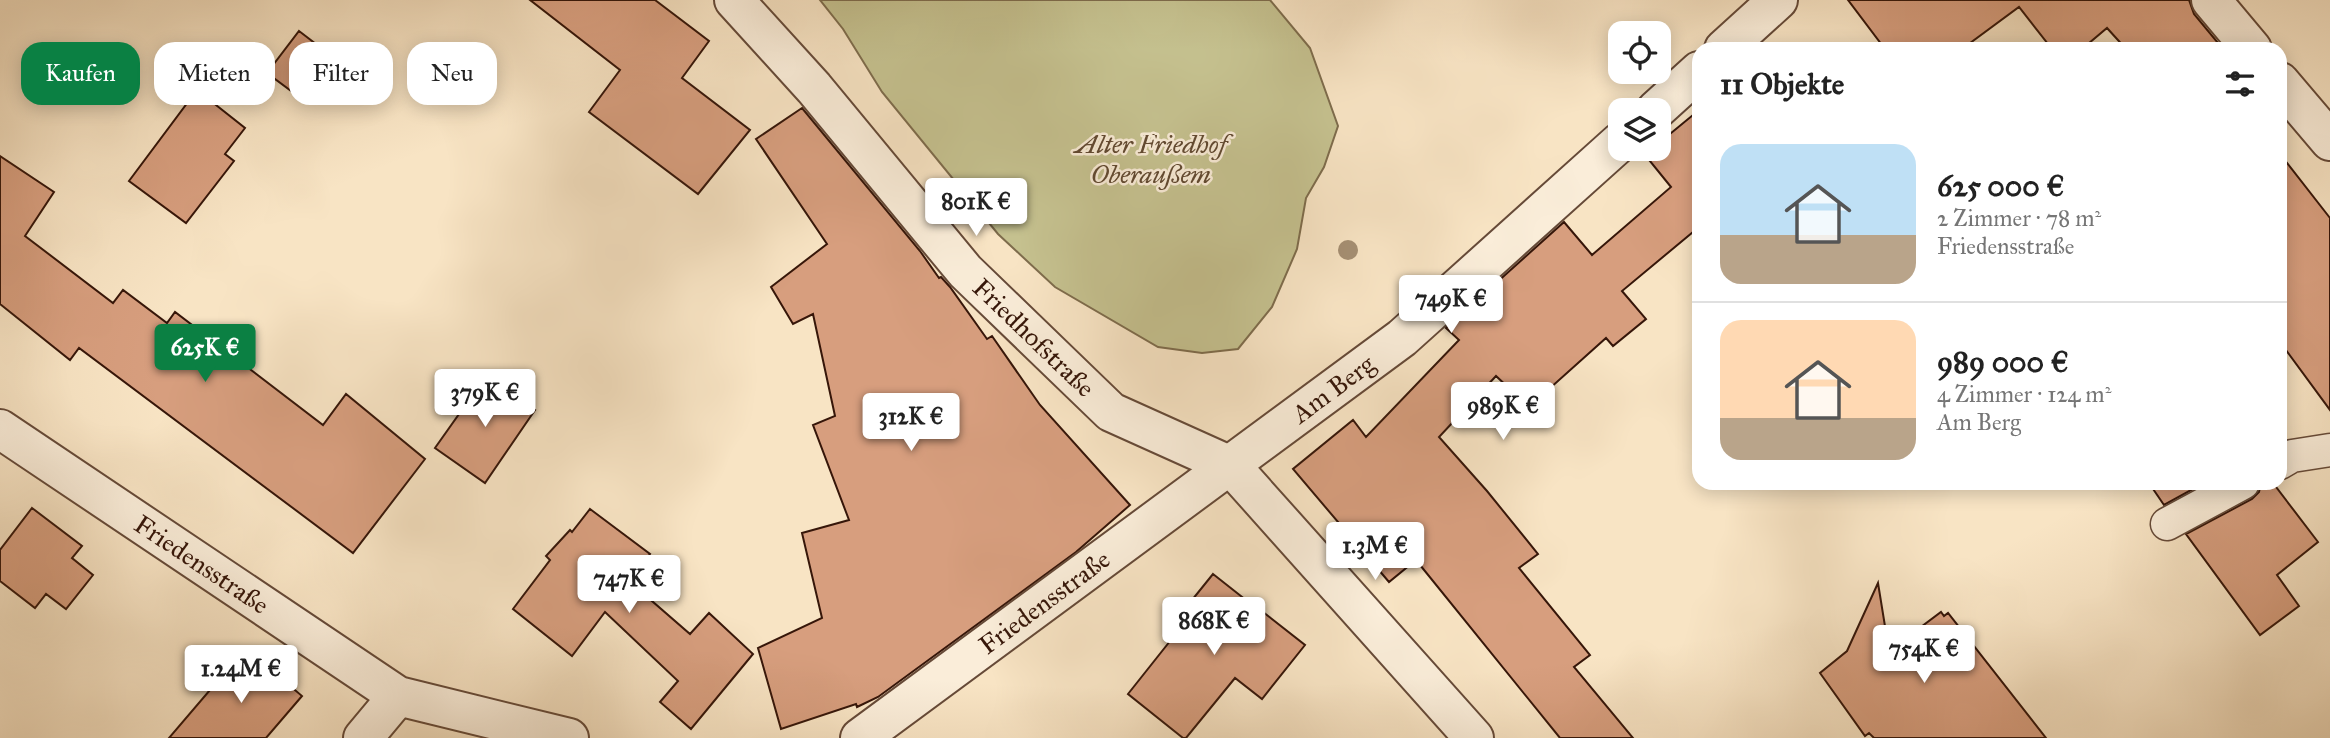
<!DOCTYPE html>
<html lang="de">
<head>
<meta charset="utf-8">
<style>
  :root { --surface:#fff; --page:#f6f6f6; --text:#222; --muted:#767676; --line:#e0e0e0; --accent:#0b8043 }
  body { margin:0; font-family:"IM FELL Great Primer",serif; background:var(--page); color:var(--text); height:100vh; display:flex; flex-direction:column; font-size:26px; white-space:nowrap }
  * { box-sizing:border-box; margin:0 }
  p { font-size:23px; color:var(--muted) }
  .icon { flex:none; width:38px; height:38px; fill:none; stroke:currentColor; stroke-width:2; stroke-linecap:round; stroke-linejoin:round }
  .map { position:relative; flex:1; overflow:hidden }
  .side { position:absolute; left:1692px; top:42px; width:595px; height:448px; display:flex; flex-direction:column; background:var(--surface); border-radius:21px; box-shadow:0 4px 18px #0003 }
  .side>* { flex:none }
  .hud { position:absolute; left:21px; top:42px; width:665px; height:63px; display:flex; gap:14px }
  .controls { position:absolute; left:1608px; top:21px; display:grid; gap:14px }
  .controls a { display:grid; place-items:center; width:63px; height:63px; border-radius:14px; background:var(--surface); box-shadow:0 4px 18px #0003; font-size:35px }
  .price { position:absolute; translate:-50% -60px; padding:0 16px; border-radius:7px; background:#fff; color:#222; font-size:23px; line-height:46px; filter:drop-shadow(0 2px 4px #0008) }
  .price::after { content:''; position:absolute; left:50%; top:42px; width:21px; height:16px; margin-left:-10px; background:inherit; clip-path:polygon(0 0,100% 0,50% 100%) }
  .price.on { background:var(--accent); color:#fff }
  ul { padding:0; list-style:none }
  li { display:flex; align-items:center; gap:21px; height:175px; padding:0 28px }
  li+li { border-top:2px solid var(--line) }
  li span { display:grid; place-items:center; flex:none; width:196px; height:140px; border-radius:21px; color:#555 }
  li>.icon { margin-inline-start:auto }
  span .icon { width:84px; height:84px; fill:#fffc; stroke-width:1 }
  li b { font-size:30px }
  h2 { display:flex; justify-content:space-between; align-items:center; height:84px; padding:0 28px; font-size:30px }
  .pill { padding:0 24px; border-radius:21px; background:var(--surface); box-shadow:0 4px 18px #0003; font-size:24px; line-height:63px }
  .pill.on { background:var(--accent); color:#fff }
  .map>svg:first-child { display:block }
</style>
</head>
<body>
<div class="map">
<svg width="2330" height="738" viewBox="0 0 2330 738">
  <rect width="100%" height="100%" fill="#f8e4c4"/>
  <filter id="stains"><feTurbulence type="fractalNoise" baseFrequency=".00286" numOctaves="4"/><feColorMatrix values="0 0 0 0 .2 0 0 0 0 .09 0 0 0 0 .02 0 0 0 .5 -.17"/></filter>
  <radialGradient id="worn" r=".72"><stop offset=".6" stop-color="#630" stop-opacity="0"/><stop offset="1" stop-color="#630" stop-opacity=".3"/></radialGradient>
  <path fill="#c5c18f" stroke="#7e6c4c" stroke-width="2" d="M 820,0 L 1270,0 L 1310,48 L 1338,126 L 1324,167 L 1306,198 L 1297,249 L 1272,307 L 1238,349 L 1202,353 L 1158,347 L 1055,287 L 998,234 L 882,92 L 843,29 Z"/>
  <path fill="#d79e7e" stroke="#361609" stroke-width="2" d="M 530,0 L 655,0 L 709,41 L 682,78 L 750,130 L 698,194 L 589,112 L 620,70 Z
    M 1848,0 L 2189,0 L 2194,14 L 2223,49 L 2126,49 L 2107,28 L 2082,49 L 2052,49 L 2019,7 L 1962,49 L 1885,49 Z
    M 299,31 L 338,61 L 306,102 L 267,73 Z
    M 197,90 L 245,128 L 225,154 L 234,161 L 186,223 L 129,181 Z
    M 802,108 L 920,251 L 939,278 L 941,277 L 950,287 L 987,339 L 992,336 L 1040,405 L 1130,505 L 1076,552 L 878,697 L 857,707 L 856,704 L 781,729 L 758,648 L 822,618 L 802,533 L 849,520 L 813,425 L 835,416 L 813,314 L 793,324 L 771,287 L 827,244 L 756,139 Z
    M 1699,110 L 1699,227 L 1622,291 L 1646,319 L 1613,346 L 1606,338 L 1529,407 L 1496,376 L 1439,437 L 1487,491 L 1538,554 L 1519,568 L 1590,655 L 1574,667 L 1633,738 L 1560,738 L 1416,560 L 1389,582 L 1293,469 L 1353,420 L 1366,437 L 1459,340 L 1446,328 L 1564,222 L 1592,255 L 1671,187 L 1645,155 L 1653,149 L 1659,149 L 1659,143 Z
    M 2280,154 L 2330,218 L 2330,410 L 2280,342 Z
    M 0,156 L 54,192 L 25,236 L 113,303 L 123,290 L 167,323 L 175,312 L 323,425 L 346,394 L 425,459 L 353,553 L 79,348 L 70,360 L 0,304 Z
    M 486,376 L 535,410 L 485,483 L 435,448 Z
    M 2149,483 L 2204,483 L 2164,505 Z
    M 2261,483 L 2273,483 L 2318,542 L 2277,575 L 2299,606 L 2260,635 L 2186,534 L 2252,499 L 2259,492 Z
    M 32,508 L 82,546 L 72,558 L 93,575 L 66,609 L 46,594 L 35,608 L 0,581 L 0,550 Z
    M 590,509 L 650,554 L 629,581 L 690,634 L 709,613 L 753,654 L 691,729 L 660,702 L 678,681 L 605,612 L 572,656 L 513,609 L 550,560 L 546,556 L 570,530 L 572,532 Z
    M 1213,574 L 1251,604 L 1262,604 L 1263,612 L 1305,645 L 1262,699 L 1235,678 L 1186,738 L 1183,738 L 1128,694 L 1178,631 L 1171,626 Z
    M 1878,583 L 1889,651 L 1941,612 L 1944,616 L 1948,613 L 2046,738 L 1874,738 L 1869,733 L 1865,736 L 1820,673 L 1847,651 Z
    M 239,656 L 255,670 L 261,661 L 302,696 L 266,738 L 169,738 Z"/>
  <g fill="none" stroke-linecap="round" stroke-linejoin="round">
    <defs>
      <path id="lane" d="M 2280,463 L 2292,456 L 2330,450
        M 2167,524 L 2243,483"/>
      <g id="street">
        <path id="s1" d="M 734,0 L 814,88 L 965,271 L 1111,412 L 1231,466 L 1474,738"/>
        <path d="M 2211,0 L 2252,49"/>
        <path d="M 1724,49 L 1778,0"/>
        <path d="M 2280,82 L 2330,141"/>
        <path d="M 1656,110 L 1699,71"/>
        <path id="s2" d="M 0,429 L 398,696 L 569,738"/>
        <path d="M 363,738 L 398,696"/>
        <path id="s3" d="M 860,738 L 1402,338 L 1620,142"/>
      </g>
    </defs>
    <use href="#lane" stroke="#664a38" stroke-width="35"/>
    <use href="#street" stroke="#664a38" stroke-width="42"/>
    <use href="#lane" stroke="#faedd9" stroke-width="32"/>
    <use href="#street" stroke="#faedd9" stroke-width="38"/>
  </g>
  <circle fill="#a58f73" cx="1348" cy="250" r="10"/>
  <g text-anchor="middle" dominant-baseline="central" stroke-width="5" stroke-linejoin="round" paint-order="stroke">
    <g font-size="26" font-style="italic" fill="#614931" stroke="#faedd9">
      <text x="1151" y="144">Alter Friedhof<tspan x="1151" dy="30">Oberaußem</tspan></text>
    </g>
    <g font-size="26" fill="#361609" stroke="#faedd9">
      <text stroke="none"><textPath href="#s1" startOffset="452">Friedhofstraße</textPath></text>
      <text stroke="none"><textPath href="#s3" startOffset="588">Am Berg</textPath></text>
      <text stroke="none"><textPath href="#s2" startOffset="243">Friedensstraße</textPath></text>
      <text stroke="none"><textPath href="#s3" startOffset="229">Friedensstraße</textPath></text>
    </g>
  </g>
  <rect width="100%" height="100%" filter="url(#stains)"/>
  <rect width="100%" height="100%" fill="url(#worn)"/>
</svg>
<div class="controls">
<a><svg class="icon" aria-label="locate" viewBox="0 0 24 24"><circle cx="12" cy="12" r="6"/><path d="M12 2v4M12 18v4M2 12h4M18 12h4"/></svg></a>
<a><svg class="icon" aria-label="layers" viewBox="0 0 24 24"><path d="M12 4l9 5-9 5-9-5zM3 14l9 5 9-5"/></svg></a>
</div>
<b class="price" style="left:976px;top:238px">801K €</b>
<b class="price" style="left:1451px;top:335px">749K €</b>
<b class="price on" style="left:205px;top:384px">625K €</b>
<b class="price" style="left:485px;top:429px">379K €</b>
<b class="price" style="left:1503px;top:442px">989K €</b>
<b class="price" style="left:911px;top:453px">312K €</b>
<b class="price" style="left:1375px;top:582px">1.3M €</b>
<b class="price" style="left:629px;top:615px">747K €</b>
<b class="price" style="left:1214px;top:657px">868K €</b>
<b class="price" style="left:1924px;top:685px">754K €</b>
<b class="price" style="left:241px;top:705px">1.24M €</b>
<div class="hud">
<a class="pill on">Kaufen</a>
<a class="pill">Mieten</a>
<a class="pill">Filter</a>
<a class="pill">Neu</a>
</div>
<section class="side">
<h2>11 Objekte<svg class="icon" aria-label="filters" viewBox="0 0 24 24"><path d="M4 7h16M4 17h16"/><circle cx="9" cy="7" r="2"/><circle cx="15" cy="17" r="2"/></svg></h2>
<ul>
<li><span style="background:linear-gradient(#bfe0f5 65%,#b9a48a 0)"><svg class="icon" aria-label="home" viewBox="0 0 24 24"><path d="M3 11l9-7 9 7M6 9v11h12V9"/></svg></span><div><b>625 000 €</b><p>2 Zimmer · 78 m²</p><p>Friedensstraße</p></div></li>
<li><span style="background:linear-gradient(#ffd9b3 70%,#b9a48a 0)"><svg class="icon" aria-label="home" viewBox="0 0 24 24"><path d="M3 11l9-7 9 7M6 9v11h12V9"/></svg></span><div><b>989 000 €</b><p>4 Zimmer · 124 m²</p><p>Am Berg</p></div></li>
</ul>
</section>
</div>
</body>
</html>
